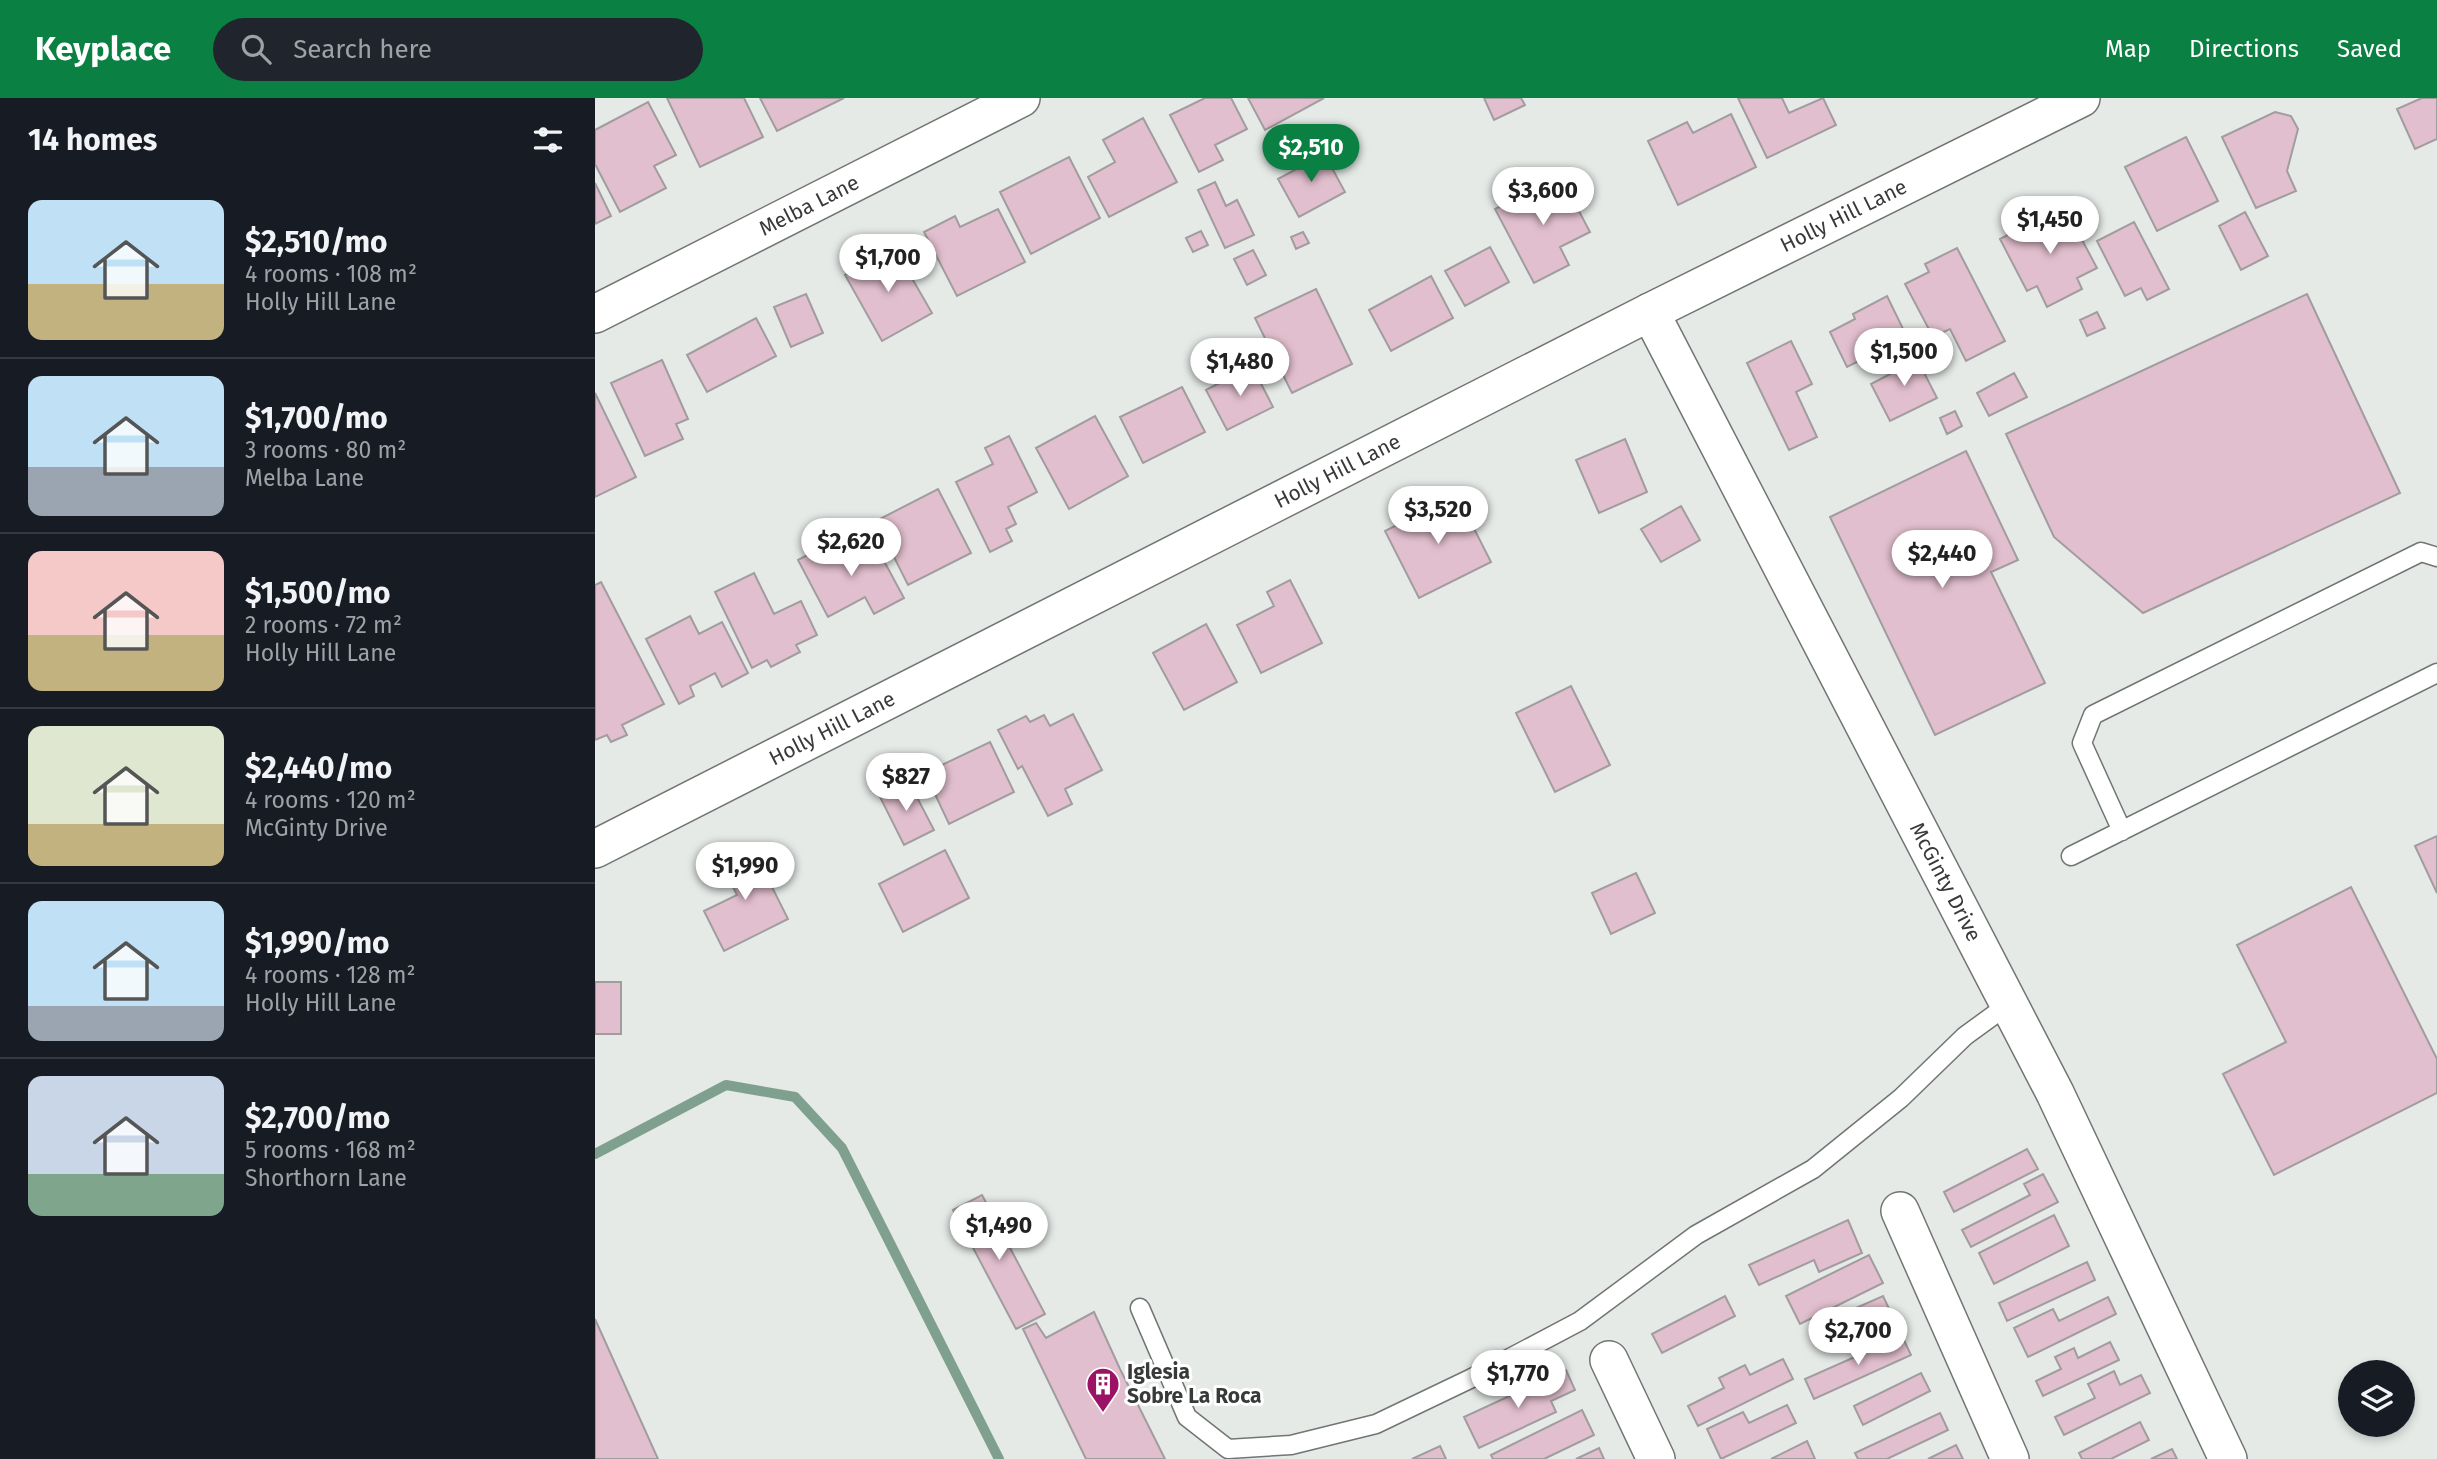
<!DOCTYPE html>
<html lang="en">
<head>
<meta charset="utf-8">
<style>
  :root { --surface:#171b24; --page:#20242c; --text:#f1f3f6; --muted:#9ea1a6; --line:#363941; --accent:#0b8043 }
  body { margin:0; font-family:"Fira Sans",sans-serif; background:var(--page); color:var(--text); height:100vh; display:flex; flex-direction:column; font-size:26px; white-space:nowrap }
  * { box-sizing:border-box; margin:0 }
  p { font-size:23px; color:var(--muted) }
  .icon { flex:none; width:38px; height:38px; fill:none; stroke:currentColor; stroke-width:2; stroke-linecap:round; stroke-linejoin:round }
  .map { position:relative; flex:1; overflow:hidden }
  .panel { display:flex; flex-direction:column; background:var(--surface); width:595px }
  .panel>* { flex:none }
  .tools { position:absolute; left:1743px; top:1262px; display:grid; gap:14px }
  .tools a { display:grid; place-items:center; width:77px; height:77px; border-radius:50%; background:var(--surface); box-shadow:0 4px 10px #0003; font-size:35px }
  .price { position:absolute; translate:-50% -60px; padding:0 16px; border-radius:24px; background:#fff; color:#222; font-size:23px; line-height:46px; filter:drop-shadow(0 2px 4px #0008) }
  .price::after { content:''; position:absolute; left:50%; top:42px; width:21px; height:16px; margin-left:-10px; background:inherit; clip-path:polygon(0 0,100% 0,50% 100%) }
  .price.on { background:var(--accent); color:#fff }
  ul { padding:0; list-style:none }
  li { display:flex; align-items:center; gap:21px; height:175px; padding:0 28px }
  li+li { border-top:2px solid var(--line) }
  li span { display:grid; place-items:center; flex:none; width:196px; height:140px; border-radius:14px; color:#555 }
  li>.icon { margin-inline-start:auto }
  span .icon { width:84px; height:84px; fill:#fffc; stroke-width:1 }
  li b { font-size:30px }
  h2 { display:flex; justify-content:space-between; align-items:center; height:84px; padding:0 28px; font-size:30px }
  header { display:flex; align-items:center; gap:42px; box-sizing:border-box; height:98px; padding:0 35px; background:var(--accent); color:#fff }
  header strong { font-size:33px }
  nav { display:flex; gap:38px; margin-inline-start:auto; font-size:24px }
  .search { width:490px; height:63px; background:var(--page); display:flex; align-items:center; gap:18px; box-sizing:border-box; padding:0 24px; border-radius:38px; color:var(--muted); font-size:26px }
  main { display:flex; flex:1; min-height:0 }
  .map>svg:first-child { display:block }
</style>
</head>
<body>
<header>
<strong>Keyplace</strong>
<div class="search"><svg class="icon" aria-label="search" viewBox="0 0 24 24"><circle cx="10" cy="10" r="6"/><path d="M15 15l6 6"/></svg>Search here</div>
<nav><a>Map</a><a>Directions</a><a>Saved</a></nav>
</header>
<main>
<section class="panel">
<h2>14 homes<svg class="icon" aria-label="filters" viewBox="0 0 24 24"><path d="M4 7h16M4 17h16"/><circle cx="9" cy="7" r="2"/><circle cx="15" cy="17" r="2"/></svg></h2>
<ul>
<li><span style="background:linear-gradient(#bfe0f5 60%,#c2b280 0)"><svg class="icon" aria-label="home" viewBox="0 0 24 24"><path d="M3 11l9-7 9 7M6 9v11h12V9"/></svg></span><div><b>$2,510/mo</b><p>4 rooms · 108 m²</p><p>Holly Hill Lane</p></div></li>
<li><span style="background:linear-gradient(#bfe0f5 65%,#9aa5b1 0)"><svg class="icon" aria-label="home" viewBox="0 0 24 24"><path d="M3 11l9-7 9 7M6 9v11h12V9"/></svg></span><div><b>$1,700/mo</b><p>3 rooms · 80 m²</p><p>Melba Lane</p></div></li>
<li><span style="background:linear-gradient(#f6c9c9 60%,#c2b280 0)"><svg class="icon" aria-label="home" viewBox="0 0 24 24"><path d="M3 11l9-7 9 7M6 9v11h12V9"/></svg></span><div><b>$1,500/mo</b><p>2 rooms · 72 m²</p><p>Holly Hill Lane</p></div></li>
<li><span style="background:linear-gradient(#dfe7d0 70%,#c2b280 0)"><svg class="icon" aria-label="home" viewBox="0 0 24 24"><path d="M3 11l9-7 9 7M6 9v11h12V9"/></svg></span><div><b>$2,440/mo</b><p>4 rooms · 120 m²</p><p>McGinty Drive</p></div></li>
<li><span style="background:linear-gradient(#bfe0f5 75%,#9aa5b1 0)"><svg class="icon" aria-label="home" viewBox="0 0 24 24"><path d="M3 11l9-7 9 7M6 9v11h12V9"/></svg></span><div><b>$1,990/mo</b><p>4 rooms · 128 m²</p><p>Holly Hill Lane</p></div></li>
<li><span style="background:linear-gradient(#c9d6e8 70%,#7fa58c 0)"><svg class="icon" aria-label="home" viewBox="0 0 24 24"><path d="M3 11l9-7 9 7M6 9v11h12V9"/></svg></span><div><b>$2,700/mo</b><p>5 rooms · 168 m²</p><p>Shorthorn Lane</p></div></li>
</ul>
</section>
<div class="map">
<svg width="1842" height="1361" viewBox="0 0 1842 1361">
  <rect width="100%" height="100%" fill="#e5eae7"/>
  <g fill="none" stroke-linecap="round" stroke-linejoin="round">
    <path stroke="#7fa08f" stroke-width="10" d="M 0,1056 L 131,987 L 200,999 L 247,1050 L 404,1361"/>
  </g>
  <path fill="#e2bfce" stroke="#a19c9e" stroke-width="2" d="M 72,0 L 149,0 L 168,39 L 105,69 Z
    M 165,0 L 249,0 L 182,33 Z
    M 610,0 L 636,0 L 652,31 L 620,47 L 628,62 L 604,74 L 575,17 Z
    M 653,0 L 729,0 L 670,32 Z
    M 889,0 L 926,0 L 930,7 L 899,22 Z
    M 1143,0 L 1187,0 L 1194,15 L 1228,0 L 1241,27 L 1172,60 Z
    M 1827,0 L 1842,0 L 1842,41 L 1820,51 L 1802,11 Z
    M 53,4 L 81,57 L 59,68 L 71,90 L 25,114 L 0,66 L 0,32 Z
    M 1680,14 L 1696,18 L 1703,31 L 1692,73 L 1701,93 L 1661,110 L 1627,39 Z
    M 1136,16 L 1161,69 L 1083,107 L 1053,43 L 1092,24 L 1098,35 Z
    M 548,20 L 582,84 L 514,119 L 493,79 L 520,64 L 508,42 Z
    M 1591,39 L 1623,103 L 1562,133 L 1530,69 Z
    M 718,53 L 722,62 L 730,57 L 750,94 L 704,119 L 683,81 L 707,68 L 704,61 Z
    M 474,59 L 505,120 L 436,156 L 405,94 Z
    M 966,79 L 995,134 L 965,149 L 974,167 L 939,185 L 900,111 Z
    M 620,84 L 631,108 L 642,102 L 659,137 L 630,150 L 603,92 Z
    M 0,85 L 16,118 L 0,126 Z
    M 1469,108 L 1502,170 L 1482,180 L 1487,191 L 1452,209 L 1442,188 L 1432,193 L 1405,141 Z
    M 403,111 L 430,164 L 362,198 L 329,134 L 360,118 L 365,129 Z
    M 1650,114 L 1673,158 L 1646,172 L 1624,128 Z
    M 1539,124 L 1574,191 L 1552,202 L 1546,190 L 1530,198 L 1502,143 Z
    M 606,133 L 613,147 L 598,154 L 591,140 Z
    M 708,134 L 714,145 L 701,151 L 696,139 Z
    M 299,149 L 337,215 L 287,243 L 250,177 Z
    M 895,149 L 914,184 L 870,208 L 850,173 Z
    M 1362,150 L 1410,243 L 1371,263 L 1355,231 L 1338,239 L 1310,186 L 1334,174 L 1330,166 Z
    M 658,152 L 671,177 L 652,187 L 639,161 Z
    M 836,178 L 858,220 L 796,253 L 774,212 Z
    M 721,191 L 757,266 L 697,295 L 660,220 Z
    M 211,196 L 228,235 L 196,249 L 179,209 Z
    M 1712,196 L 1805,395 L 1548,515 L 1459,439 L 1411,336 Z
    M 1292,198 L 1312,239 L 1252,269 L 1235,234 L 1260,221 L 1258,216 Z
    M 1502,214 L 1510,230 L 1492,238 L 1485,222 Z
    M 161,220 L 181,258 L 112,294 L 92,257 Z
    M 1196,243 L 1217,286 L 1201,294 L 1222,339 L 1194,352 L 1152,265 Z
    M 1319,255 L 1342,300 L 1295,323 L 1276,286 L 1301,273 L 1297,265 Z
    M 67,262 L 93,321 L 81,326 L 88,341 L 50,358 L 16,285 Z
    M 657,268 L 678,309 L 632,332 L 611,292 Z
    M 1419,275 L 1432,299 L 1394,318 L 1382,295 Z
    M 587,289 L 610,334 L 548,365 L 525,319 Z
    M 0,295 L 41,379 L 0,399 Z
    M 1360,313 L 1367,328 L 1352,336 L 1345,320 Z
    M 500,318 L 533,378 L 474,411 L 441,350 Z
    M 414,338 L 442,394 L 413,409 L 421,426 L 411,431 L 417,443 L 395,454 L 361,384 L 398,366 L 390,350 Z
    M 1030,341 L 1052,394 L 1004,415 L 981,362 Z
    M 1371,353 L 1423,462 L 1396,474 L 1450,585 L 1340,637 L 1235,419 Z
    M 343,391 L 376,455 L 313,487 L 281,423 Z
    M 862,397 L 896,464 L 824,500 L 790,433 Z
    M 1086,408 L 1105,442 L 1066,464 L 1046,431 Z
    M 276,439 L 309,500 L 279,516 L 270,499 L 233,519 L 203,462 L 229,448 L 236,460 Z
    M 159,475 L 179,516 L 206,503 L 222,537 L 201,547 L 205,554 L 176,569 L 172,562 L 157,570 L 120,494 Z
    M 695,482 L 727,545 L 666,575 L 642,527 L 679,508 L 672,494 Z
    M 6,484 L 69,606 L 27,627 L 32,637 L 16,644 L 12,637 L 0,642 L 0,487 Z
    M 95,518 L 104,536 L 127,524 L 153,575 L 127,589 L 120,575 L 95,588 L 99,598 L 84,606 L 51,541 Z
    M 611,526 L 642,584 L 589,612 L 558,555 Z
    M 976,588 L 1015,667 L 960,694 L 921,615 Z
    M 478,616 L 507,672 L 470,691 L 477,706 L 453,718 L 427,668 L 423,671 L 403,632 L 431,618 L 435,624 L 449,617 L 455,628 Z
    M 395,644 L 419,694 L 354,726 L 330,675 Z
    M 313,682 L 339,732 L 309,747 L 284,697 Z
    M 1842,738 L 1842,795 L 1820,748 Z
    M 156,747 L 193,821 L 129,853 L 109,813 L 142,797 L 125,763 Z
    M 350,752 L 374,800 L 308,834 L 284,786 Z
    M 1041,775 L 1060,815 L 1016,836 L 997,795 Z
    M 1756,789 L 1842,961 L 1842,995 L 1679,1077 L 1628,976 L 1691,944 L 1642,847 Z
    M 0,884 L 26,884 L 26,936 L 0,936 Z
    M 1432,1051 L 1443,1071 L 1359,1114 L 1349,1094 Z
    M 1448,1076 L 1463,1104 L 1376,1149 L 1367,1132 L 1435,1097 L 1429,1086 Z
    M 387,1097 L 450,1216 L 421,1231 L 358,1112 Z
    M 1459,1117 L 1474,1148 L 1399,1186 L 1384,1155 Z
    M 1253,1122 L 1267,1155 L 1224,1174 L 1219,1162 L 1164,1187 L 1154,1167 Z
    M 1274,1157 L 1288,1185 L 1205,1226 L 1191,1198 Z
    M 1492,1164 L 1500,1182 L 1412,1223 L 1404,1205 Z
    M 1130,1198 L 1140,1218 L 1067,1255 L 1057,1236 Z
    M 1288,1198 L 1297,1217 L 1236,1245 L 1227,1225 Z
    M 1513,1199 L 1521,1216 L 1433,1259 L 1419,1230 L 1458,1211 L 1464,1223 Z
    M 499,1214 L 525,1271 L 570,1361 L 491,1361 L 428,1231 L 441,1225 L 451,1240 Z
    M 0,1221 L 63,1361 L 0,1361 Z
    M 1307,1238 L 1316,1257 L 1219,1301 L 1210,1281 Z
    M 1515,1244 L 1524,1262 L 1448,1298 L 1441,1283 L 1466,1271 L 1460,1259 L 1479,1250 L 1483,1260 Z
    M 1188,1261 L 1198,1281 L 1103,1328 L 1093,1308 L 1129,1290 L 1124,1280 L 1150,1267 L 1155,1277 Z
    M 971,1272 L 980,1292 L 956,1303 L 961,1314 L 884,1350 L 869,1319 Z
    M 1519,1273 L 1525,1287 L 1546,1277 L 1555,1295 L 1469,1337 L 1460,1319 L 1500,1300 L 1493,1286 Z
    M 1326,1275 L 1335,1293 L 1268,1327 L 1259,1308 Z
    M 1192,1307 L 1201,1325 L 1126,1361 L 1112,1331 L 1148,1314 L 1154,1325 Z
    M 987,1312 L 999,1337 L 949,1361 L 898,1361 L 896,1357 Z
    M 1345,1315 L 1353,1332 L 1292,1361 L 1263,1361 L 1260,1355 Z
    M 1545,1324 L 1554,1342 L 1516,1361 L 1487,1361 L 1484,1355 Z
    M 1212,1343 L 1220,1361 L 1176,1361 Z
    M 1361,1347 L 1368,1361 L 1333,1361 Z
    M 845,1348 L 851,1361 L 817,1361 Z
    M 1004,1350 L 1009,1361 L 981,1361 Z
    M 1577,1351 L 1582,1361 L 1556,1361 Z"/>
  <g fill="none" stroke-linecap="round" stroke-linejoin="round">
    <defs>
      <path id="service" d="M 1527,733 L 1487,645 L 1498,617 L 1826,454 L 1842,459
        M 1476,758 L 1842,575
        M 545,1210 L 592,1319 L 633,1351 L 696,1347 L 781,1326 L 877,1280 L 985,1223 L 1101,1137 L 1218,1071 L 1306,1000 L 1370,938 L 1414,906"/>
      <g id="minor">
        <path id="s1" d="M 1055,214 L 1460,995 L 1633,1361"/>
        <path id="s2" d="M 0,216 L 426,0"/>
        <path id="s3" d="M 0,751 L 1055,214 L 1486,0"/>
        <path d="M 1305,1113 L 1415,1361"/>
        <path d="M 1014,1262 L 1061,1361"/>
      </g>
    </defs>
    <use href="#service" stroke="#717573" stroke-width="21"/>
    <use href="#minor" stroke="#717573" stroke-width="40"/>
    <use href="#service" stroke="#fff" stroke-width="18"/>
    <use href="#minor" stroke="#fff" stroke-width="37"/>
  </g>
  <defs>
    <symbol id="building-pin" viewBox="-11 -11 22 30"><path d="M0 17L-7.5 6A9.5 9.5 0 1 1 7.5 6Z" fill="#9b1365" stroke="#fff"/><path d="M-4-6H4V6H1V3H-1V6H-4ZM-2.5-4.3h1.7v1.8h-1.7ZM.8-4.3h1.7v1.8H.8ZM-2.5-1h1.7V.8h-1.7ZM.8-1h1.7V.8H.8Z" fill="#fff"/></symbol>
  </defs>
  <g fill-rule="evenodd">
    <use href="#building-pin" x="489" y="1267" width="38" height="52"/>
  </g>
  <g text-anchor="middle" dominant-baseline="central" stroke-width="6" stroke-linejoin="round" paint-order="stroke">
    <g font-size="21" fill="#383a39" stroke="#fff">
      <text stroke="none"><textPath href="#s2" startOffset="240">Melba Lane</textPath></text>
      <text stroke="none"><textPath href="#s3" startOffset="1400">Holly Hill Lane</textPath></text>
      <text stroke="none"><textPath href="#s3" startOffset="833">Holly Hill Lane</textPath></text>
      <text stroke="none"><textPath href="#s3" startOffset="266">Holly Hill Lane</textPath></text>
      <text stroke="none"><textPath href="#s1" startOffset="642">McGinty Drive</textPath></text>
    </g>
    <g font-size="21" font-weight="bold" fill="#383a39" stroke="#fff" text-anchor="start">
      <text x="532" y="1274">Iglesia<tspan x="532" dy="24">Sobre La Roca</tspan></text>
    </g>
  </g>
</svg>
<div class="tools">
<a><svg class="icon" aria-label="layers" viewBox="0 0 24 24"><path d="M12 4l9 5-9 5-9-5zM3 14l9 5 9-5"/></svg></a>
</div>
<b class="price on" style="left:716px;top:86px">$2,510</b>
<b class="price" style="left:948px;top:129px">$3,600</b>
<b class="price" style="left:1455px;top:158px">$1,450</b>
<b class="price" style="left:293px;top:196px">$1,700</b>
<b class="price" style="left:1309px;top:290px">$1,500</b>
<b class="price" style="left:645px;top:300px">$1,480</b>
<b class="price" style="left:843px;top:448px">$3,520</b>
<b class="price" style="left:256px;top:480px">$2,620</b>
<b class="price" style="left:1347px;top:492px">$2,440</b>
<b class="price" style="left:311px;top:715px">$827</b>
<b class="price" style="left:150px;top:804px">$1,990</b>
<b class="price" style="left:404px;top:1164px">$1,490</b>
<b class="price" style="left:1263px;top:1269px">$2,700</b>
<b class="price" style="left:923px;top:1312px">$1,770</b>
</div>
</main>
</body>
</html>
